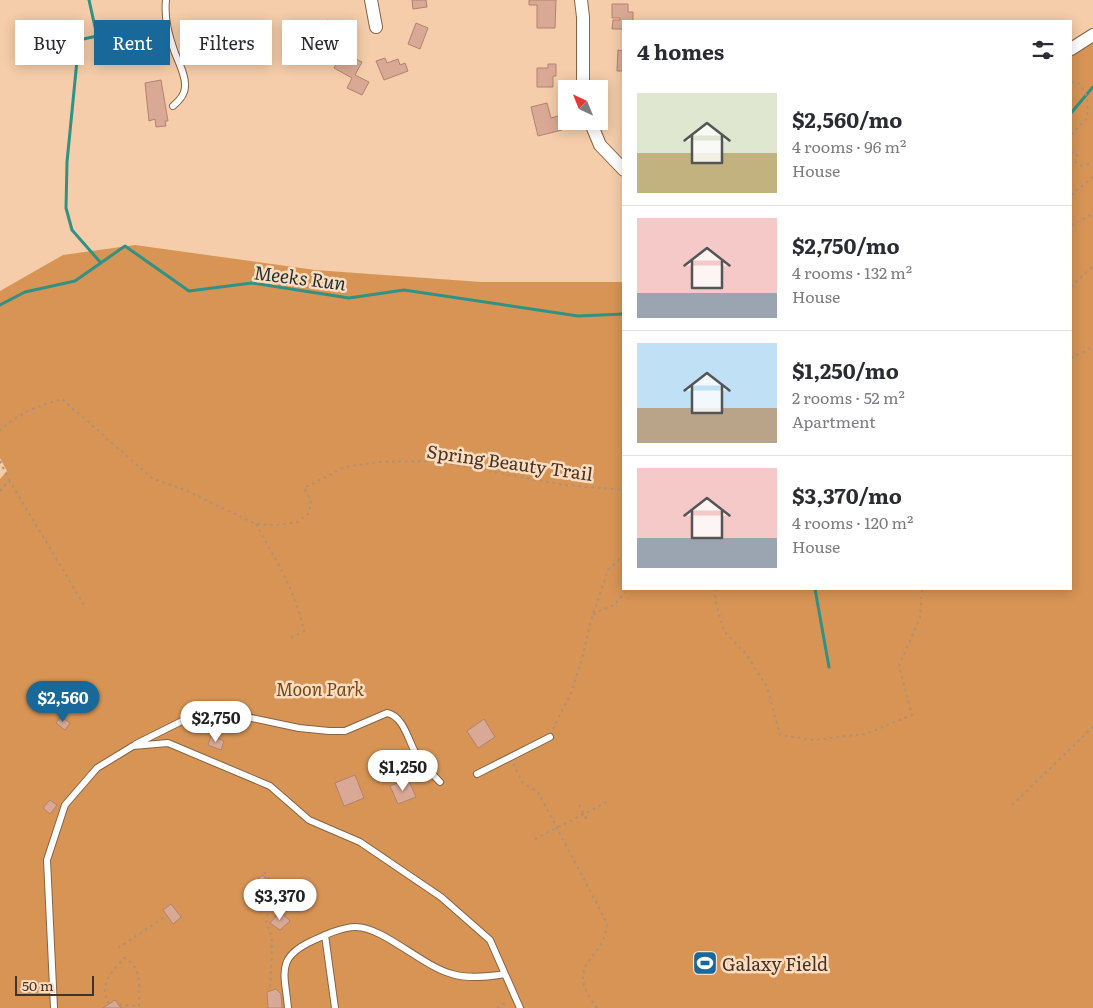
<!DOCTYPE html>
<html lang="en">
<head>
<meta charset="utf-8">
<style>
  :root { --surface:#fff; --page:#f2f2f3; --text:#2b2b33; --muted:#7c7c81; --line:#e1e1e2; --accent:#18689a }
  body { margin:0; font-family:Literata,serif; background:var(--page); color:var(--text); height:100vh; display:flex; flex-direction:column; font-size:19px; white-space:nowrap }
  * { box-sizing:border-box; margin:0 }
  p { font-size:16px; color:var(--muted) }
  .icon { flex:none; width:28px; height:28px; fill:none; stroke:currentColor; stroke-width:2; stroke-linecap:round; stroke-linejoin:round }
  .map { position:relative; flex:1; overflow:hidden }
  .details { position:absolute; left:622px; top:20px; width:450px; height:570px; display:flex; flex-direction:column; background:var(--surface); border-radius:0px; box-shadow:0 2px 12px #0003 }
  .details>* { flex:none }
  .banner { position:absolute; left:15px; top:20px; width:475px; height:45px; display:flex; gap:10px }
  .needle { width:32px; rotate:317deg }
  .fabs { position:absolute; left:558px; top:80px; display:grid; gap:10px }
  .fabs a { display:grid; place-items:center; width:50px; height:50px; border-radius:0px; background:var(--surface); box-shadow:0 2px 12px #0003; font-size:25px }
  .scale { position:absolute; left:15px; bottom:12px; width:79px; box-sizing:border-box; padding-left:5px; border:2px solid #443426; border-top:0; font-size:14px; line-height:18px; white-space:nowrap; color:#443426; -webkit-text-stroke:4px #fddcc0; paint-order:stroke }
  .price { position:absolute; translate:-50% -42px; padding:0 11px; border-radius:18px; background:#fff; color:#222; font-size:16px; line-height:32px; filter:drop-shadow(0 1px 2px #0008) }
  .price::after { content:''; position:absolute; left:50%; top:30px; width:15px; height:11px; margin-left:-8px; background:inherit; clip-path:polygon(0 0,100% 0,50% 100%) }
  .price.active { background:var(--accent); color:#fff }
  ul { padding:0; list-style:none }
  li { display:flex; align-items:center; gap:15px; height:125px; padding:0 15px }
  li+li { border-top:1px solid var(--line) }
  li span { display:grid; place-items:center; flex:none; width:140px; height:100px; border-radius:0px; color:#555 }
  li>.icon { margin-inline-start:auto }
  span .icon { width:60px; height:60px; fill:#fffc; stroke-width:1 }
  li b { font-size:21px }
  h2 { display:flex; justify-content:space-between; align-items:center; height:60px; padding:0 15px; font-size:21px }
  .chip { padding:0 18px; border-radius:0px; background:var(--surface); box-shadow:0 2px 12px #0003; font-size:18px; line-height:45px }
  .chip.active { background:var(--accent); color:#fff }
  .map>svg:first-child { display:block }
</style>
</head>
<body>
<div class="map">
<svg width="1093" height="1008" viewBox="0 0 1093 1008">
  <rect width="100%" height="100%" fill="#f5cdaa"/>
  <path fill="#d79455" d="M 1093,35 L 1093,1008 L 0,1008 L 0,479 L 7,471 L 0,458 L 0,291 L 63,255 L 135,245 L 315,270 L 481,282 L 624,282 L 624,589 L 1071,589 L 1071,47 Z"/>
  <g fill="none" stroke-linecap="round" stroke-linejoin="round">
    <path stroke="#309285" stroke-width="3" d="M 89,0 L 97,36 L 79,40 L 67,162 L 66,208 L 72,230 L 101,263
      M 1071,113 L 1093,87
      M 0,305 L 25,292 L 75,281 L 125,246 L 189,291 L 252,283 L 349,298 L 404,290 L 578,316 L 624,314
      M 815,589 L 829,667"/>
  </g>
  <path fill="#daa995" stroke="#b1826f" d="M 412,0 L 426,0 L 427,7 L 413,9 Z
    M 529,0 L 556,0 L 555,28 L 537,28 L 537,5 L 529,5 Z
    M 612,4 L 628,4 L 628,12 L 633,12 L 633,21 L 624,21 L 624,29 L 612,29 L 613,20 L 620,20 L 620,18 L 612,18 Z
    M 328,20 L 335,40 L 320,46 L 313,25 Z
    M 416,23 L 428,28 L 420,49 L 408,44 Z
    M 618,50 L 624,51 L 624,71 L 617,71 Z
    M 342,52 L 362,62 L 355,75 L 369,82 L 362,95 L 347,88 L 352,78 L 334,68 Z
    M 385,58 L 387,63 L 398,59 L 400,65 L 405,63 L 408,71 L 384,80 L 376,61 Z
    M 548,64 L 556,64 L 556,76 L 553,76 L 553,87 L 537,87 L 537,68 L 548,68 Z
    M 161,80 L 168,121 L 165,121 L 166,126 L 156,127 L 155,119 L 149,121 L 145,83 Z
    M 547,103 L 551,118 L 558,116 L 562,130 L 538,136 L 531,107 Z
    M 61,717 L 70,723 L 65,730 L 56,723 Z
    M 484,719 L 495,737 L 478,748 L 467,731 Z
    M 211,736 L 224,741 L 221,750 L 208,745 Z
    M 355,775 L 364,798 L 344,806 L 335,783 Z
    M 408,779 L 416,797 L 398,804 L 390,786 Z
    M 50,800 L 57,805 L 50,814 L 43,808 Z
    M 263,875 L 270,885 L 257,895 L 250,885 Z
    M 171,904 L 181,917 L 173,924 L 163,910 Z
    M 280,912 L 290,921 L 280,930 L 270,923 Z
    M 276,989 L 281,994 L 282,1008 L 268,1008 L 267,992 Z
    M 115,1000 L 121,1008 L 103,1008 Z"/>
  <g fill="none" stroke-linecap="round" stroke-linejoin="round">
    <defs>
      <path id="lane" d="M 166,0 C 164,19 169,36 175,53 C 179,63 186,76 185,87 C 185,95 179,101 173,106
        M 136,744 L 192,716 L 208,712 L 223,712 L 299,728 L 329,731 L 345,731 L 387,713 C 403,716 408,739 415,752 C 422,764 431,773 440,782
        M 477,774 L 550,737
        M 325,935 L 335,1008
        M 54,1008 L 47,860 L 65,805 L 97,768 L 133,746 L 168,743 L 270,786 L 309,820 L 360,842 L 441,897 L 490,940 L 520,1008
        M 288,1008 C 285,974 275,958 312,941 C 325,935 342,927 356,927 C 383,927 422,966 452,974 C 469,979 487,977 505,974"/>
      <path id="street" d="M 371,0 L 376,27
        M 581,0 L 583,17 L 583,89
        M 1071,49 L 1093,35
        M 590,121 L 600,145 L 624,170"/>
    </defs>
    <use href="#lane" stroke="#866343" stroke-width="8"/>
    <use href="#street" stroke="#866343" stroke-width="14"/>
    <path stroke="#af9176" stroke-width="2" stroke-dasharray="2.5 4" stroke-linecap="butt" d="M 1071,82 L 1078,83 C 1089,94 1088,103 1087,118 L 1071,135
      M 1071,152 L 1077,154 L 1076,162 L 1082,166 L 1093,163
      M 1071,195 L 1093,177
      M 1071,225 L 1093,214
      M 1071,287 L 1093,266
      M 1071,358 L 1093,347
      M 0,431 C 14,415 42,404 62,399 L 152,478 L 187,491 L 256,524 L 275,525 L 297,522 L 309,513 L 311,500 L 304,488 L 345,467 L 378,462 L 434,461 L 565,485 L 624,490
      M 0,461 L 9,480 L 0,491
      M 9,480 L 84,605
      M 256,524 C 275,558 296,592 304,631 L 289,639
      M 716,589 L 715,600 L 724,631 L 746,654 L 767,687 L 780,735 L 814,740 L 865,734 L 912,715 L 899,666 L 920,617 L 922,589
      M 593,614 L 614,605 L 628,589
      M 553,729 L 572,691 L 583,655 L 590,624 L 608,570 L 624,555
      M 513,764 L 523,783 L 538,792 L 607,923 C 605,963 561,960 597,1008
      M 579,805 L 588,822
      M 1012,805 L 1093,727
      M 535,839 L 609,801
      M 264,872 L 273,884 L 266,923 L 270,931 L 272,942 L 270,991
      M 118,948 L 166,916
      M 109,1004 C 98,984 112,972 124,958 C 143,967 139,988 139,1006 L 119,1005
      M 497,1008 L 508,1001"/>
    <use href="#lane" stroke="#fff" stroke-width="6"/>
    <use href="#street" stroke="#fff" stroke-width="12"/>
  </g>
  <defs>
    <symbol id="stadium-square" viewBox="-11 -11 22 22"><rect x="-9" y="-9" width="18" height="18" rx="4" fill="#18689a" stroke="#fddcc0"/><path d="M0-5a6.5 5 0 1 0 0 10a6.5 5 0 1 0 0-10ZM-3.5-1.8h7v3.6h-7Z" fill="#fff"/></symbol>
  </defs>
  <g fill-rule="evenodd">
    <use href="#stadium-square" x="691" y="949" width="28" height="28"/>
  </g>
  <g text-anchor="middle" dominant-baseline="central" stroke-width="5" stroke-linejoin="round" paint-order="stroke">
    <g font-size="18" fill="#443426" stroke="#fddcc0">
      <text transform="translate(510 462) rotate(8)">Spring Beauty Trail</text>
    </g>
    <g font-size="18" font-style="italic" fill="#754819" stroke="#fddcc0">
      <text x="320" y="688">Moon Park</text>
    </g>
    <g font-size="18" fill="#443426" stroke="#fddcc0" text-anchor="start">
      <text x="722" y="963">Galaxy Field</text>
    </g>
    <g font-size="19" font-style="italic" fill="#1d3430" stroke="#fddcc0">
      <text transform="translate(300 277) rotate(7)">Meeks Run</text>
    </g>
  </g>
</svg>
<div class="fabs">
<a><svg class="needle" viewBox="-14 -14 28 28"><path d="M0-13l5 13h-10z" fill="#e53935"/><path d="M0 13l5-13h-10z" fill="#7c7c81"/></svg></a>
</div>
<div class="scale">50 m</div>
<b class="price active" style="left:63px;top:723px">$2,560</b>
<b class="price" style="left:216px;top:743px">$2,750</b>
<b class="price" style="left:403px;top:792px">$1,250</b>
<b class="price" style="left:280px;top:921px">$3,370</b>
<div class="banner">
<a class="chip">Buy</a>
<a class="chip active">Rent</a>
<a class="chip">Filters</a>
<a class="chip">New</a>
</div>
<section class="details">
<h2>4 homes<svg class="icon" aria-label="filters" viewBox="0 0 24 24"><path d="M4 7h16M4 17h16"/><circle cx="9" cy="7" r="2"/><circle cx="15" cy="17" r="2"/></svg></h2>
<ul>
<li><span style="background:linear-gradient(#dfe7d0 60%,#c2b280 0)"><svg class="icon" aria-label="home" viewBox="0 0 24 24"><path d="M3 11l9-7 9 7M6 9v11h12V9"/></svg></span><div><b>$2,560/mo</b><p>4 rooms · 96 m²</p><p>House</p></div></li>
<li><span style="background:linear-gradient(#f6c9c9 75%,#9aa5b1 0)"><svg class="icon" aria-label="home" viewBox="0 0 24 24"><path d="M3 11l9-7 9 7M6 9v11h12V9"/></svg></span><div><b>$2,750/mo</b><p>4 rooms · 132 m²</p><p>House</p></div></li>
<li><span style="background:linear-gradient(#bfe0f5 65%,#b9a48a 0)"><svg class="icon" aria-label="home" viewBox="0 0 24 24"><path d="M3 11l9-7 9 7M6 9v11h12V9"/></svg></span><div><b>$1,250/mo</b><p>2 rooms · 52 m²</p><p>Apartment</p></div></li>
<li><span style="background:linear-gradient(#f6c9c9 70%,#9aa5b1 0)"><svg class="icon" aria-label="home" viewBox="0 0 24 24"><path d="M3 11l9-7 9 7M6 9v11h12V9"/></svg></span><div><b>$3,370/mo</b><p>4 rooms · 120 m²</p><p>House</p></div></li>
</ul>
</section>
</div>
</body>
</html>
